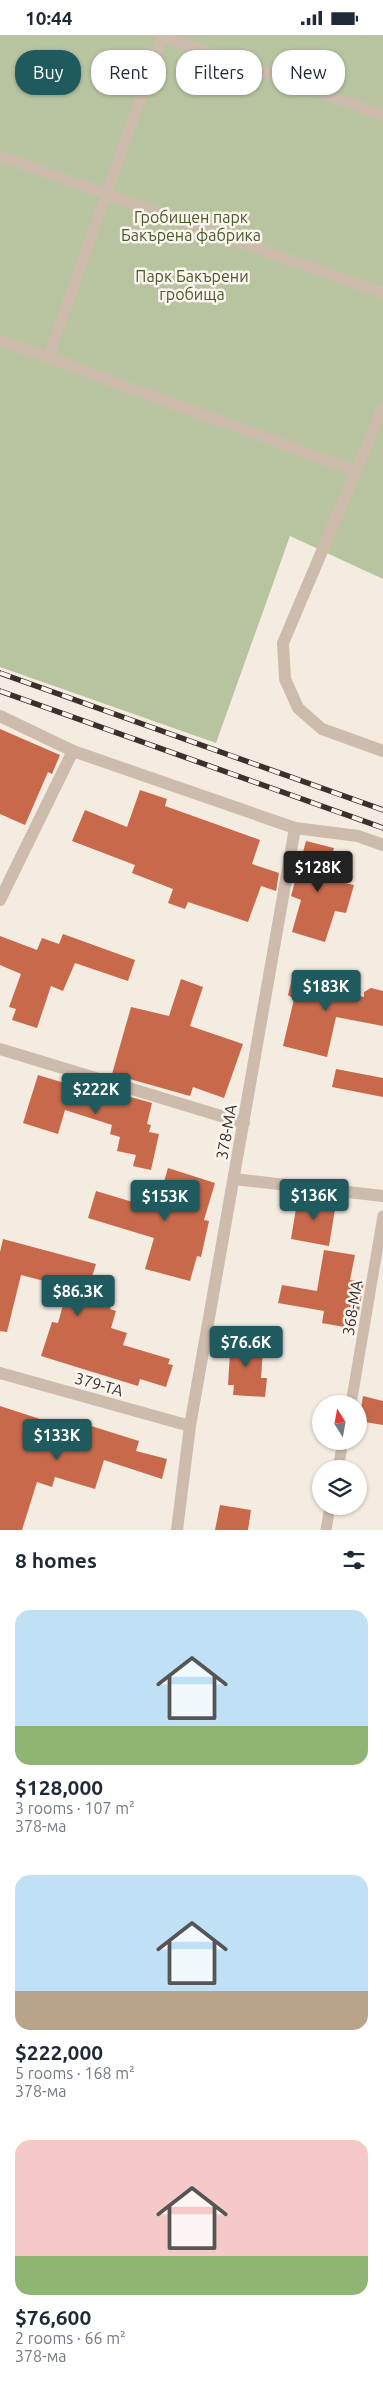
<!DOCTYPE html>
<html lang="en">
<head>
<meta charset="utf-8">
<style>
  :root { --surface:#fff; --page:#f6f6f7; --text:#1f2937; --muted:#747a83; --accent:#1f5a5e }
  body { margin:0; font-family:Ubuntu,sans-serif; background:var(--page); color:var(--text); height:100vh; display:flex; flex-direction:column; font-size:19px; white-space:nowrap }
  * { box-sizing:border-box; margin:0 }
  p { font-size:16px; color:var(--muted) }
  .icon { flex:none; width:28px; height:28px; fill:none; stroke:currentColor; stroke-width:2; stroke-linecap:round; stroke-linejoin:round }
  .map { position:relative; height:1495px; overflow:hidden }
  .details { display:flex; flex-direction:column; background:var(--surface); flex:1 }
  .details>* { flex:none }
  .banner { position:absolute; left:15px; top:15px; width:354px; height:45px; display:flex; gap:10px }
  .needle { width:32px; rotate:349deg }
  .fabs { position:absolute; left:312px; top:1360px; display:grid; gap:10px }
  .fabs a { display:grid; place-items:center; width:55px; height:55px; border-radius:50%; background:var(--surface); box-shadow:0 1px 4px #0004; font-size:25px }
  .price { position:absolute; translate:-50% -42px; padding:0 11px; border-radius:5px; background:var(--accent); color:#fff; font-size:16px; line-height:32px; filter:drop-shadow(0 1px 2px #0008) }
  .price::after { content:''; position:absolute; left:50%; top:30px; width:15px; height:11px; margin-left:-8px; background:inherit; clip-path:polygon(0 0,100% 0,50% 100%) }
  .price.active { background:#222; color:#fff }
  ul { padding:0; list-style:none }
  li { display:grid; align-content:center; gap:10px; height:265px; padding:0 15px }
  li span { display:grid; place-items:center; height:155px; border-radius:15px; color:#555 }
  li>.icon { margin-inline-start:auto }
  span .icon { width:90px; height:90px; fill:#fffc; stroke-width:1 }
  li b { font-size:21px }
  h2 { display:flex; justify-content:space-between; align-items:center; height:60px; padding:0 15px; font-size:21px }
  .tag { padding:0 18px; border-radius:20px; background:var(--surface); box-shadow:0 1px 4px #0004; font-size:18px; line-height:45px }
  .tag.active { background:var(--accent); color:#fff }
  .status { display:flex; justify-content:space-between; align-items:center; height:35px; padding:0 25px; background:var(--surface); direction:ltr }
  .status svg { height:14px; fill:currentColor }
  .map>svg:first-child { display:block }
</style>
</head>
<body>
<div class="status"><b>10:44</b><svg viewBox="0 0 49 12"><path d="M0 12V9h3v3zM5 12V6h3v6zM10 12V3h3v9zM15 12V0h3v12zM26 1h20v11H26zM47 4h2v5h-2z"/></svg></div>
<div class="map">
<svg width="383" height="1495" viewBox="0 0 383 1495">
  <rect width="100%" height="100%" fill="#f4ebe1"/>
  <path fill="#b8c4a0" d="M 0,0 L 383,0 L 383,544 L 290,501 L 216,708 L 0,632 Z"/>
  <path fill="#c8694b" d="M 0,694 L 60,720 L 52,739 L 48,737 L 25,790 L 0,779 Z
    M 140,755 L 167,764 L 165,771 L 260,805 L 252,829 L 279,838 L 276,856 L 261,851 L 248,887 L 188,867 L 185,874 L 168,868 L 173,854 L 132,838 L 135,830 L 72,806 L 85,775 L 127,792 Z
    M 306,806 L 334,813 L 325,844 L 354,850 L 346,878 L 335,876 L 325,907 L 292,897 L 301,865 L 291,861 Z
    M 63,899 L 135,925 L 128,946 L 75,928 L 63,956 L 51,951 L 37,993 L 12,985 L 16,974 L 9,972 L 21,939 L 0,930 L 0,901 L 37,915 L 42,903 L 59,909 Z
    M 294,935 L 330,943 L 328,953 L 364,962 L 364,957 L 371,953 L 383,956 L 383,991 L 336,982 L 327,1022 L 283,1011 L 294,964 L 288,960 Z
    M 181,944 L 203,952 L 190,991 L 243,1009 L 224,1063 L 193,1052 L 190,1061 L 112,1039 L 131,972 L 169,981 Z
    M 336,1034 L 383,1043 L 383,1062 L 332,1052 Z
    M 38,1040 L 104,1060 L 106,1055 L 152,1068 L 147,1089 L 151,1090 L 149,1097 L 159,1099 L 151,1135 L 133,1131 L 136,1120 L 117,1116 L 120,1102 L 110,1099 L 112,1090 L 65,1075 L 58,1099 L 23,1088 Z
    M 168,1133 L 215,1148 L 204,1185 L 209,1186 L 201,1222 L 197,1221 L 190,1246 L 145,1234 L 154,1203 L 88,1183 L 96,1156 L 156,1174 Z
    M 298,1161 L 336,1168 L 329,1211 L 291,1204 Z
    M 3,1204 L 96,1229 L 89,1252 L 114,1260 L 110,1274 L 116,1276 L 111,1293 L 127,1298 L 123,1310 L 170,1324 L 168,1329 L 173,1330 L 166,1352 L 140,1344 L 138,1351 L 41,1321 L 52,1287 L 58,1288 L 68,1252 L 21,1240 L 7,1297 L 0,1296 L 0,1217 Z
    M 324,1215 L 355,1220 L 350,1245 L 364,1247 L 358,1282 L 347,1280 L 344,1292 L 322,1288 L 324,1276 L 278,1268 L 282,1250 L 317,1256 Z
    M 231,1301 L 254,1303 L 253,1314 L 263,1315 L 261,1343 L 267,1343 L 265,1362 L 233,1360 L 234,1350 L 228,1350 Z
    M 363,1361 L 383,1366 L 383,1390 L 359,1386 Z
    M 0,1371 L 43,1385 L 40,1392 L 83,1405 L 88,1390 L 139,1406 L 136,1416 L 167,1424 L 162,1444 L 104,1425 L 95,1454 L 55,1442 L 52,1452 L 37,1447 L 22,1495 L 0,1495 Z
    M 220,1470 L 251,1475 L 248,1495 L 215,1495 Z"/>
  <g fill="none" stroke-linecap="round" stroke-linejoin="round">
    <path stroke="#cdbbac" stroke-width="11" d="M 160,0 L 383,80
      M 0,121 L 383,258
      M 0,305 L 356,436 L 383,372
      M 48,323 L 163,0
      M 351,1369 L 383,1181
      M 338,1434 L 343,1406
      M 326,1495 L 330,1471"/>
    <path stroke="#cdbbac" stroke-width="12" d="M 356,436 L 283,608 L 285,644 L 298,673 L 322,694 L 383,716
      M 0,681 L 73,716 L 295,793 L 358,801 L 383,810
      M 0,865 L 73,716
      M 0,1014 L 244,1088
      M 234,1144 L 383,1161
      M 0,1338 L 190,1391
      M 177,1495 L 190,1391 L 295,793"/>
    <defs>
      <path id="rail" d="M 0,638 L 383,775
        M 0,656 L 383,793"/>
    </defs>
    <use href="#rail" stroke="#3b302b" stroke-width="5.5"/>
    <use href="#rail" stroke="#fbf5ee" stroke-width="4" stroke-dasharray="11" stroke-linecap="butt"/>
  </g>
  <g text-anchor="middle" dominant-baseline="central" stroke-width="5" stroke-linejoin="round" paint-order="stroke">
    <g font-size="16" fill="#4a5a2e" stroke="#fbf5ee">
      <text x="191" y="182">Гробищен парк<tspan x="191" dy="18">Бакърена фабрика</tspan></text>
      <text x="192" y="241">Парк Бакърени<tspan x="192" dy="18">гробища</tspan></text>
    </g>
    <g font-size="16" fill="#3b302b" stroke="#fbf5ee">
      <text transform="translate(226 1097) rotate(-80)">378-МА</text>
      <text transform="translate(352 1273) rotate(-81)">368-МА</text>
      <text transform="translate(99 1349) rotate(16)">379-ТА</text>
    </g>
  </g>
</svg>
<div class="fabs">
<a><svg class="needle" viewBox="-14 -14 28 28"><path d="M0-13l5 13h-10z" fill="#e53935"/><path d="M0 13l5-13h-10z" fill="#747a83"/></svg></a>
<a><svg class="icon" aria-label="layers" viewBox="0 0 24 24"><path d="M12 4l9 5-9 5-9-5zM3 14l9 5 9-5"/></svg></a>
</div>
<b class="price active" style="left:318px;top:858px">$128K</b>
<b class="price" style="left:326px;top:977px">$183K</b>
<b class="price" style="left:96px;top:1080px">$222K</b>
<b class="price" style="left:314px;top:1186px">$136K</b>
<b class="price" style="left:165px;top:1187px">$153K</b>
<b class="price" style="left:78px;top:1282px">$86.3K</b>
<b class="price" style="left:246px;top:1333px">$76.6K</b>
<b class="price" style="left:57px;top:1426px">$133K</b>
<div class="banner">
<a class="tag active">Buy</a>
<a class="tag">Rent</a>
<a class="tag">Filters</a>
<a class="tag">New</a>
</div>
</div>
<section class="details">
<h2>8 homes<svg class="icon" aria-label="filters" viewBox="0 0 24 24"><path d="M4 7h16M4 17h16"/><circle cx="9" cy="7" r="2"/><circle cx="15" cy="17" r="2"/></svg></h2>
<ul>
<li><span style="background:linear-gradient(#bfe0f5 75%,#8fb573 0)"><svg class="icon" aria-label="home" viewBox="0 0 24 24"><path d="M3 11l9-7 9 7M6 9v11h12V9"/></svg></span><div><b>$128,000</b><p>3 rooms · 107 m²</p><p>378-ма</p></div></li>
<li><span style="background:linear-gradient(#bfe0f5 75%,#b9a48a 0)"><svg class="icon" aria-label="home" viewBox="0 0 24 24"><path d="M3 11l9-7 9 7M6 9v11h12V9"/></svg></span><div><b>$222,000</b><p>5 rooms · 168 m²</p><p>378-ма</p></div></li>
<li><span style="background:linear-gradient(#f6c9c9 75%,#8fb573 0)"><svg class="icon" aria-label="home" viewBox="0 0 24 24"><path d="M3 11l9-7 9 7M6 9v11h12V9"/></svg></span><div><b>$76,600</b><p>2 rooms · 66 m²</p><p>378-ма</p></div></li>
</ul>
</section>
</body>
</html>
